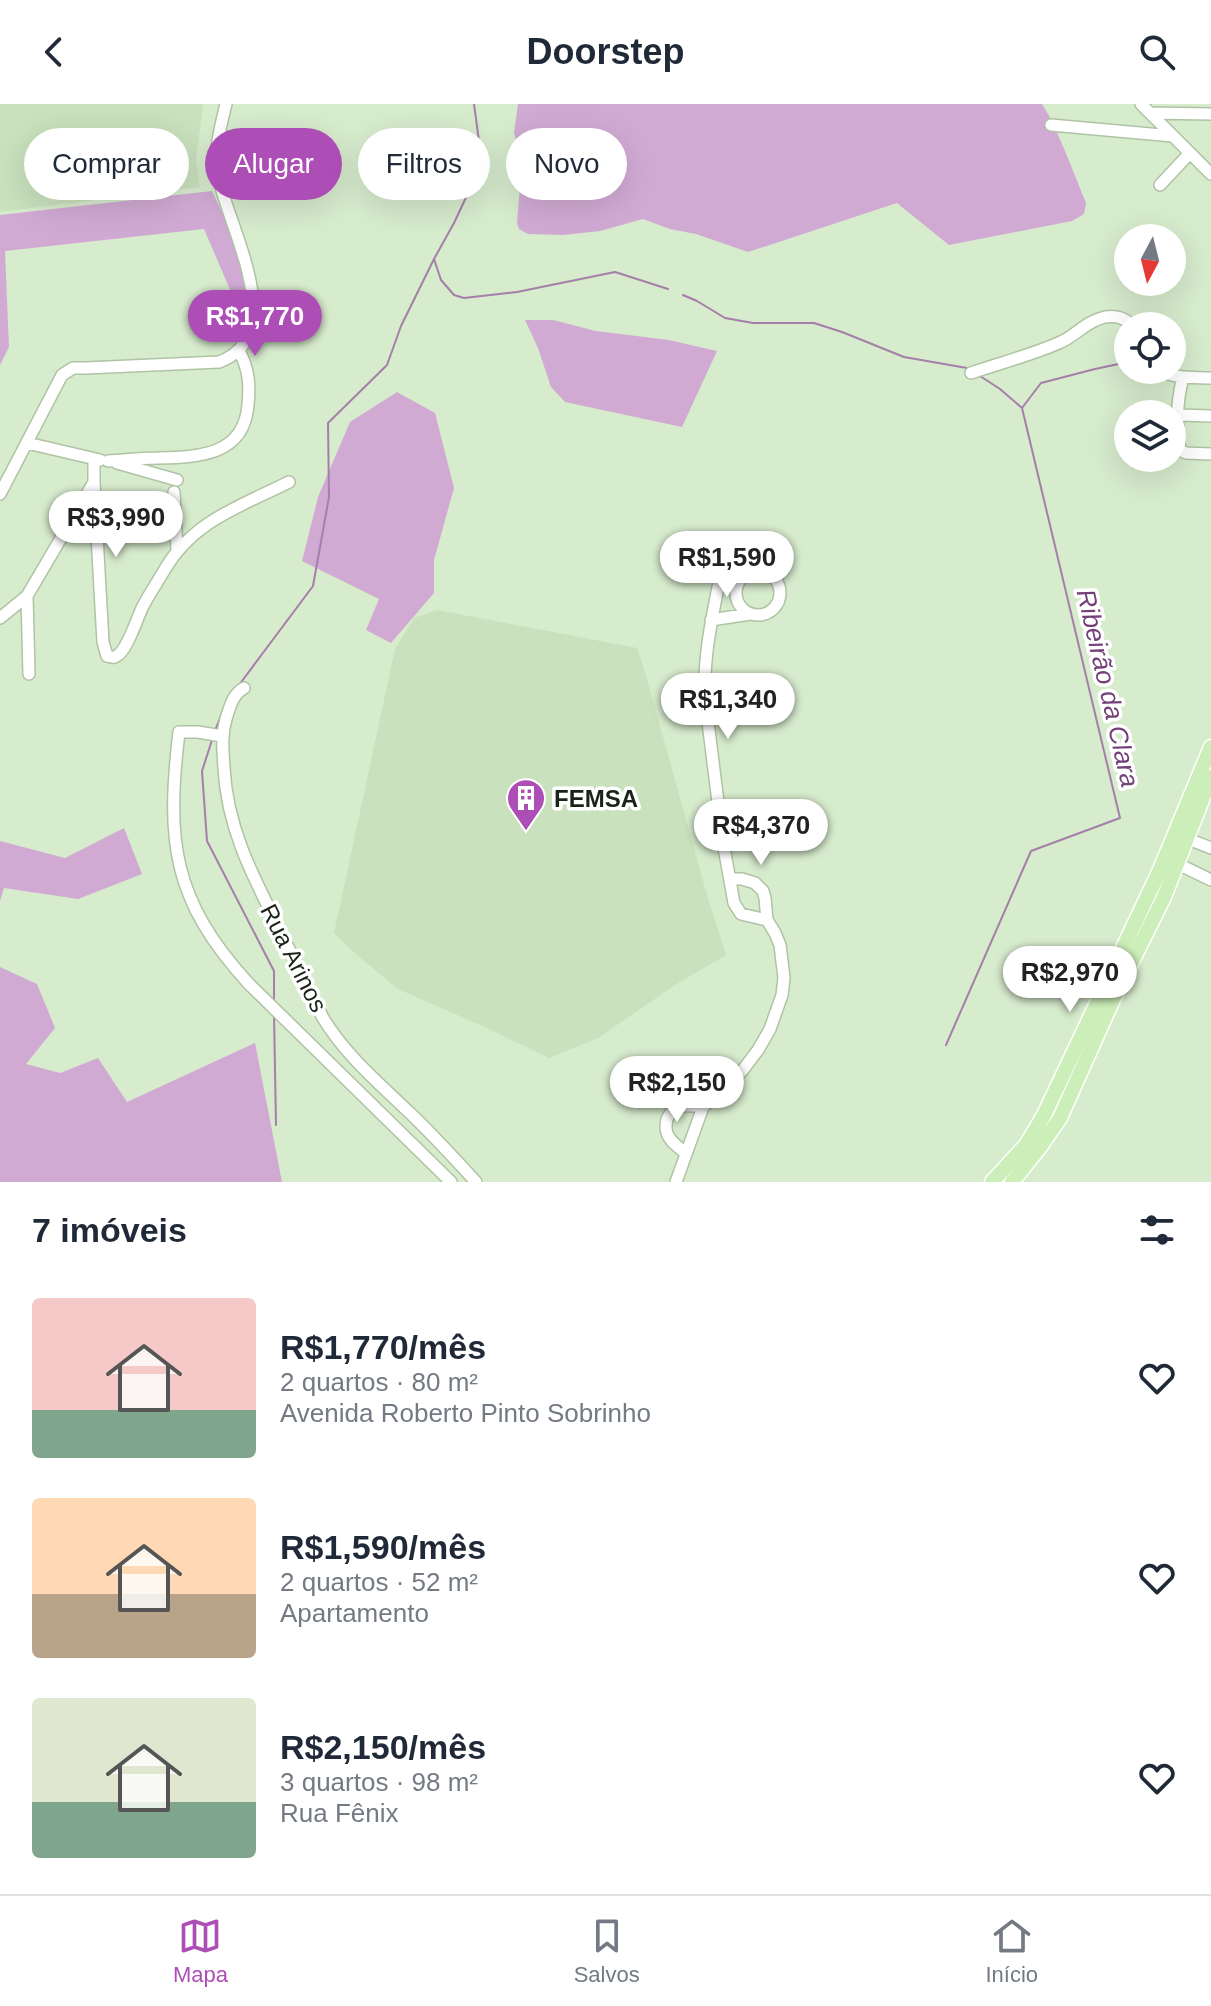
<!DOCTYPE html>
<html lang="pt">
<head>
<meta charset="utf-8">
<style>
  :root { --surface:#fff; --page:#f2f2f3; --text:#1f2937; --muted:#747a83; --line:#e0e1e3; --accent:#ad4db6 }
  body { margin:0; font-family:Arial,sans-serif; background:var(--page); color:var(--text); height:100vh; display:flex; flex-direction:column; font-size:30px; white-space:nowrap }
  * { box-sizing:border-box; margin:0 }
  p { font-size:26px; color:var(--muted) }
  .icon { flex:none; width:44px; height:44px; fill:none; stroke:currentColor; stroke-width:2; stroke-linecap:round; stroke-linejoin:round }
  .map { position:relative; height:1078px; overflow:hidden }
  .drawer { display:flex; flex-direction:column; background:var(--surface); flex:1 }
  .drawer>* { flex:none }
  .top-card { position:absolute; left:24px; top:24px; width:800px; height:72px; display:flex; gap:16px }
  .needle { width:52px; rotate:187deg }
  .tools { position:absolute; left:1114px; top:120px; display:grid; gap:16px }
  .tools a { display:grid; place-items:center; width:72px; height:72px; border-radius:50%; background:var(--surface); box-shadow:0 8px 32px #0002; font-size:40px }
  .price { position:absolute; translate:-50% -68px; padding:0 18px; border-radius:28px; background:#fff; color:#222; font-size:26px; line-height:52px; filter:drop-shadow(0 2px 4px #0008) }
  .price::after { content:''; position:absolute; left:50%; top:48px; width:24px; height:18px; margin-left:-12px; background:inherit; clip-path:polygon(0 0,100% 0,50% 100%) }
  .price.current { background:var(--accent); color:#fff }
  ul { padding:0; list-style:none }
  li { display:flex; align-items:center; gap:24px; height:200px; padding:0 32px }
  li span { display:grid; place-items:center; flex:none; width:224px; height:160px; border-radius:8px; color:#555 }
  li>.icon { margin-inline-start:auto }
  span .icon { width:96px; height:96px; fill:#fffc; stroke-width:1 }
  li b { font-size:34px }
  h2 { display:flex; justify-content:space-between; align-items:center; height:96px; padding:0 32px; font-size:34px }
  .pill { padding:0 28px; border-radius:36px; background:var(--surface); box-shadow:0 8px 32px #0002; font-size:28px; line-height:72px }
  .pill.current { background:var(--accent); color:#fff }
  header { display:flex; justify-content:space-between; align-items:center; height:104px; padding:0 32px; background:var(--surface); font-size:36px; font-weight:800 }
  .menu { display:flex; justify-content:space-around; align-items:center; height:112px; border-top:2px solid var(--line); background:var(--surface); font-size:22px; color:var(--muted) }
  .menu a { display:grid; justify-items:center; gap:4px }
  .menu .current { color:var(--accent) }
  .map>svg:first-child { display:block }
</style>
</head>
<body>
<header><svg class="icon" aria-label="back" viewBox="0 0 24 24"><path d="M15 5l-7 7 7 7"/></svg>Doorstep<svg class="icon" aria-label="search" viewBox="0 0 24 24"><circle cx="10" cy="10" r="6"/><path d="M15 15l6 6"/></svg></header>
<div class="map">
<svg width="1211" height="1078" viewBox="0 0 1211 1078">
  <rect width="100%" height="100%" fill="#d7ebcd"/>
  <path fill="#c9e1bd" d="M 0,0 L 200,0 L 203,1 L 196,57 L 200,83 L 0,108 Z
    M 437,506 L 637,544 L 645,568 L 707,791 L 726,851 L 678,879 L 598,934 L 549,954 L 487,924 L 398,885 L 357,851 L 334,829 L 395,545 L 414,514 Z"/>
  <path fill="#d1aad4" d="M 518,0 L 1042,0 L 1051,15 L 1065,47 L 1086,99 L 1084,110 L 1072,117 L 949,141 L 897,99 L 748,148 L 696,130 L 670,125 L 643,115 L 600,127 L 563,131 L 528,130 L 519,125 L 517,119 L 522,58 L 514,29 Z
    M 212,87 C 227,119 252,172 250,207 C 250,217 245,228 242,238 L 238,241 L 243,216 L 204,125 L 5,147 L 9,243 L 0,261 L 0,111 Z
    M 525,216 L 553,216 L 596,227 L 669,236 L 717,247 L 682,323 L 565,298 L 551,283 L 538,244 Z
    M 397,288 L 435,309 L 454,384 L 434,456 L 434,489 L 391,539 L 366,526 L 379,495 L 302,457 L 318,393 L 350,318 Z
    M 124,724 L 142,770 L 78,795 L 4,784 L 0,797 L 0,737 L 65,754 Z
    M 0,863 L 37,880 L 55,924 L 26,960 L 60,969 L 98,954 L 127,998 L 255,939 L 282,1078 L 0,1078 Z"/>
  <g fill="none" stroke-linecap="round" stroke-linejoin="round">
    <path stroke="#a67eaa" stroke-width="2" d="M 474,0 L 479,37 L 477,70 L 454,119 L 434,155 L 441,176 L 454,191 L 464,194 L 517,188 L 615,168 L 668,185
      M 683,191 L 697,197 L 725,214 L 753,219 L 814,219 L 842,228 L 904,253 L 967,264
      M 980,272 L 1000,285 L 1022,304 L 1041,279 L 1095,265 L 1128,258
      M 239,581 L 313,482 L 329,393 L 328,319 L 387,261 L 401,222 L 434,155
      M 216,624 L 226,599
      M 212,636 L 202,667 L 207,737 L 274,867 L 274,898
      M 274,910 L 276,1021
      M 946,941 L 1031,747 L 1120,714 L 1022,304"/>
    <defs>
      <path id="minor" d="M 1141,0 L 1211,70
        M 1150,9 L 1211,10
        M 1051,21 L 1173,32
        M 1160,81 L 1189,50
        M 1160,266 C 1175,275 1194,273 1211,274
        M 971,269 C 1000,259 1032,251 1061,238 C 1076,231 1087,217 1105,213 C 1117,211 1124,214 1133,222
        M 1183,273 C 1177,296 1176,323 1180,346 L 1186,349 L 1211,350
        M 1178,311 L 1211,312
        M 27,339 L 100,356
        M 108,357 C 125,356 141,354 158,354 C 198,353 244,352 248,301 C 250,281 249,265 239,247
        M 117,359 L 177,376
        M 94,378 L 103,538 L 107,552 C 112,553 113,555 118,551 C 128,544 137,514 143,502 C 150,489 158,477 165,465 C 193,417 241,402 289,378
        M 174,388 L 177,447
        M 0,390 L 62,271 L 73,264 L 86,264 L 219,258 C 293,231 225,117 217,67 C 214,46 221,21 226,0
        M736 489a22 22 0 1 1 44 0a22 22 0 1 1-44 0Z
        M 721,468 C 713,510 703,551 705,594 L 723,738 L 734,799 L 741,810 L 767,816
        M 27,492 L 29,570
        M 0,514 L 27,492 L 94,378 L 94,355
        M 711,516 L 750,510
        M 244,584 C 232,591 230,603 226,615 C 221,632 223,647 224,664 C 227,722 251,769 277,820 C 292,852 308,883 323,914 C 346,952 380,980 411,1010 C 434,1032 455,1055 476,1078
        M 222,632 L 198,628 L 179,628 C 166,737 172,796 249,880 L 451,1078
        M 1188,735 L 1211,744
        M 1178,760 L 1211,776
        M 685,1049 C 679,1043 669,1037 667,1029 C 665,1024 666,1020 667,1015 C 674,999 688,1001 703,1003
        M 676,1078 L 703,1003 L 742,967 L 758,946 L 770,925 L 782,891 L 784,874 L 780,841 L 775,829 L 767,816 L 765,794 L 763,787 L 755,779 L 742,775 L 730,775"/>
      <path id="major" d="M 992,1078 L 1026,1041 L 1044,1011 L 1159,768 L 1211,643
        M 1012,1078 L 1040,1043 L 1060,1014 L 1110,902 L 1164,793 L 1211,673"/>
    </defs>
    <use href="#minor" stroke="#b0c3a5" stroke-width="14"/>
    <use href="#major" stroke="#fff" stroke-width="17"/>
    <use href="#minor" stroke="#fff" stroke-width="11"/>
    <use href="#major" stroke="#cceeb8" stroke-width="14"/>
  </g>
  <defs>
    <symbol id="building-pin" viewBox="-11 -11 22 30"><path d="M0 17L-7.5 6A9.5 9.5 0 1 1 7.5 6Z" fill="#ad4db6" stroke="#fff"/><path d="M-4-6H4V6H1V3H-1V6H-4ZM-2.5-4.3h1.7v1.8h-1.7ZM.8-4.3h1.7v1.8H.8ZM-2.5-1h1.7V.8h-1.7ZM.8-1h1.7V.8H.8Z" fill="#fff"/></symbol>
  </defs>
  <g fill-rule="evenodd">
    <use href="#building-pin" x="504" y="672" width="44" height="60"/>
  </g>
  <g text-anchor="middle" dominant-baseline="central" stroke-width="7" stroke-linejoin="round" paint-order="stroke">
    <g font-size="24" font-weight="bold" fill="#1b2318" stroke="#fff" text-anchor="start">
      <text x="554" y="694">FEMSA</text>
    </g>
    <g font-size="24" fill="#1b2318" stroke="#fff">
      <text transform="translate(294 854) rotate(63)">Rua Arinos</text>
    </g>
    <g font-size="26" font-style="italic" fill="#744079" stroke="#fff">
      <text transform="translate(1108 584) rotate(77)">Ribeirão da Clara</text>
    </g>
  </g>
</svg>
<div class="tools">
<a><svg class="needle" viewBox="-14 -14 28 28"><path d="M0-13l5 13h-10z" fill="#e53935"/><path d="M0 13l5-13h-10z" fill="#747a83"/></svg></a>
<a><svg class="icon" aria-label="locate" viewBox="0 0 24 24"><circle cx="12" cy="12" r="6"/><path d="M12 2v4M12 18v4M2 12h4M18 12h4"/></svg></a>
<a><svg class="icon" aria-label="layers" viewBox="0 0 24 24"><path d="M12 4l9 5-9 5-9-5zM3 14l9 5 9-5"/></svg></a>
</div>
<b class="price current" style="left:255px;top:254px">R$1,770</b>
<b class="price" style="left:116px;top:455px">R$3,990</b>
<b class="price" style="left:727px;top:495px">R$1,590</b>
<b class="price" style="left:728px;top:637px">R$1,340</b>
<b class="price" style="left:761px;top:763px">R$4,370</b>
<b class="price" style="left:1070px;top:910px">R$2,970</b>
<b class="price" style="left:677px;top:1020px">R$2,150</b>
<div class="top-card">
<a class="pill">Comprar</a>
<a class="pill current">Alugar</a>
<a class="pill">Filtros</a>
<a class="pill">Novo</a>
</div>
</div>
<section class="drawer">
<h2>7 imóveis<svg class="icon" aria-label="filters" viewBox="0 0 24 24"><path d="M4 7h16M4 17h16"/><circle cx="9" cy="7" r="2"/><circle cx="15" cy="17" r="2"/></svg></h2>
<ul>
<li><span style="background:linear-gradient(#f6c9c9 70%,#7fa58c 0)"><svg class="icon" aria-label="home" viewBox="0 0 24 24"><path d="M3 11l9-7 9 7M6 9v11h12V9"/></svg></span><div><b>R$1,770/mês</b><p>2 quartos · 80 m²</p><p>Avenida Roberto Pinto Sobrinho</p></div><svg class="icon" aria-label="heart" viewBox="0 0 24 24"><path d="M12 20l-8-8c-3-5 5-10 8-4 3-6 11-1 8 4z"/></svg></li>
<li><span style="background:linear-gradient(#ffd9b3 60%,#b9a48a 0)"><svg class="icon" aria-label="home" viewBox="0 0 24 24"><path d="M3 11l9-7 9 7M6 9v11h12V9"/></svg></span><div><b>R$1,590/mês</b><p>2 quartos · 52 m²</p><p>Apartamento</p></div><svg class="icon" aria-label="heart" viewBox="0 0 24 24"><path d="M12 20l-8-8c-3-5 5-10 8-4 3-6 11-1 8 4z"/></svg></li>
<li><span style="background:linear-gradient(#dfe7d0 65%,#7fa58c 0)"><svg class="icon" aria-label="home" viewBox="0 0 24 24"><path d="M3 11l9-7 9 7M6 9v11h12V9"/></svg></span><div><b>R$2,150/mês</b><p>3 quartos · 98 m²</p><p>Rua Fênix</p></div><svg class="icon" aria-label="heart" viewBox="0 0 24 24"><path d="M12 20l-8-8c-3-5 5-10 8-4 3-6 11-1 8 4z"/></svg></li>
</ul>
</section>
<nav class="menu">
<a class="current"><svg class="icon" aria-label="map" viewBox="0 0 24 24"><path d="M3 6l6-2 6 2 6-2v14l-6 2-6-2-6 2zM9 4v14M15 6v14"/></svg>Mapa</a>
<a><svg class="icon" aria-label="saved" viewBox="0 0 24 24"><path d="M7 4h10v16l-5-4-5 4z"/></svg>Salvos</a>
<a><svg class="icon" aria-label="home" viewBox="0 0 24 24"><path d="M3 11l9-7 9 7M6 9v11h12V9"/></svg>Início</a>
</nav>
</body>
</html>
